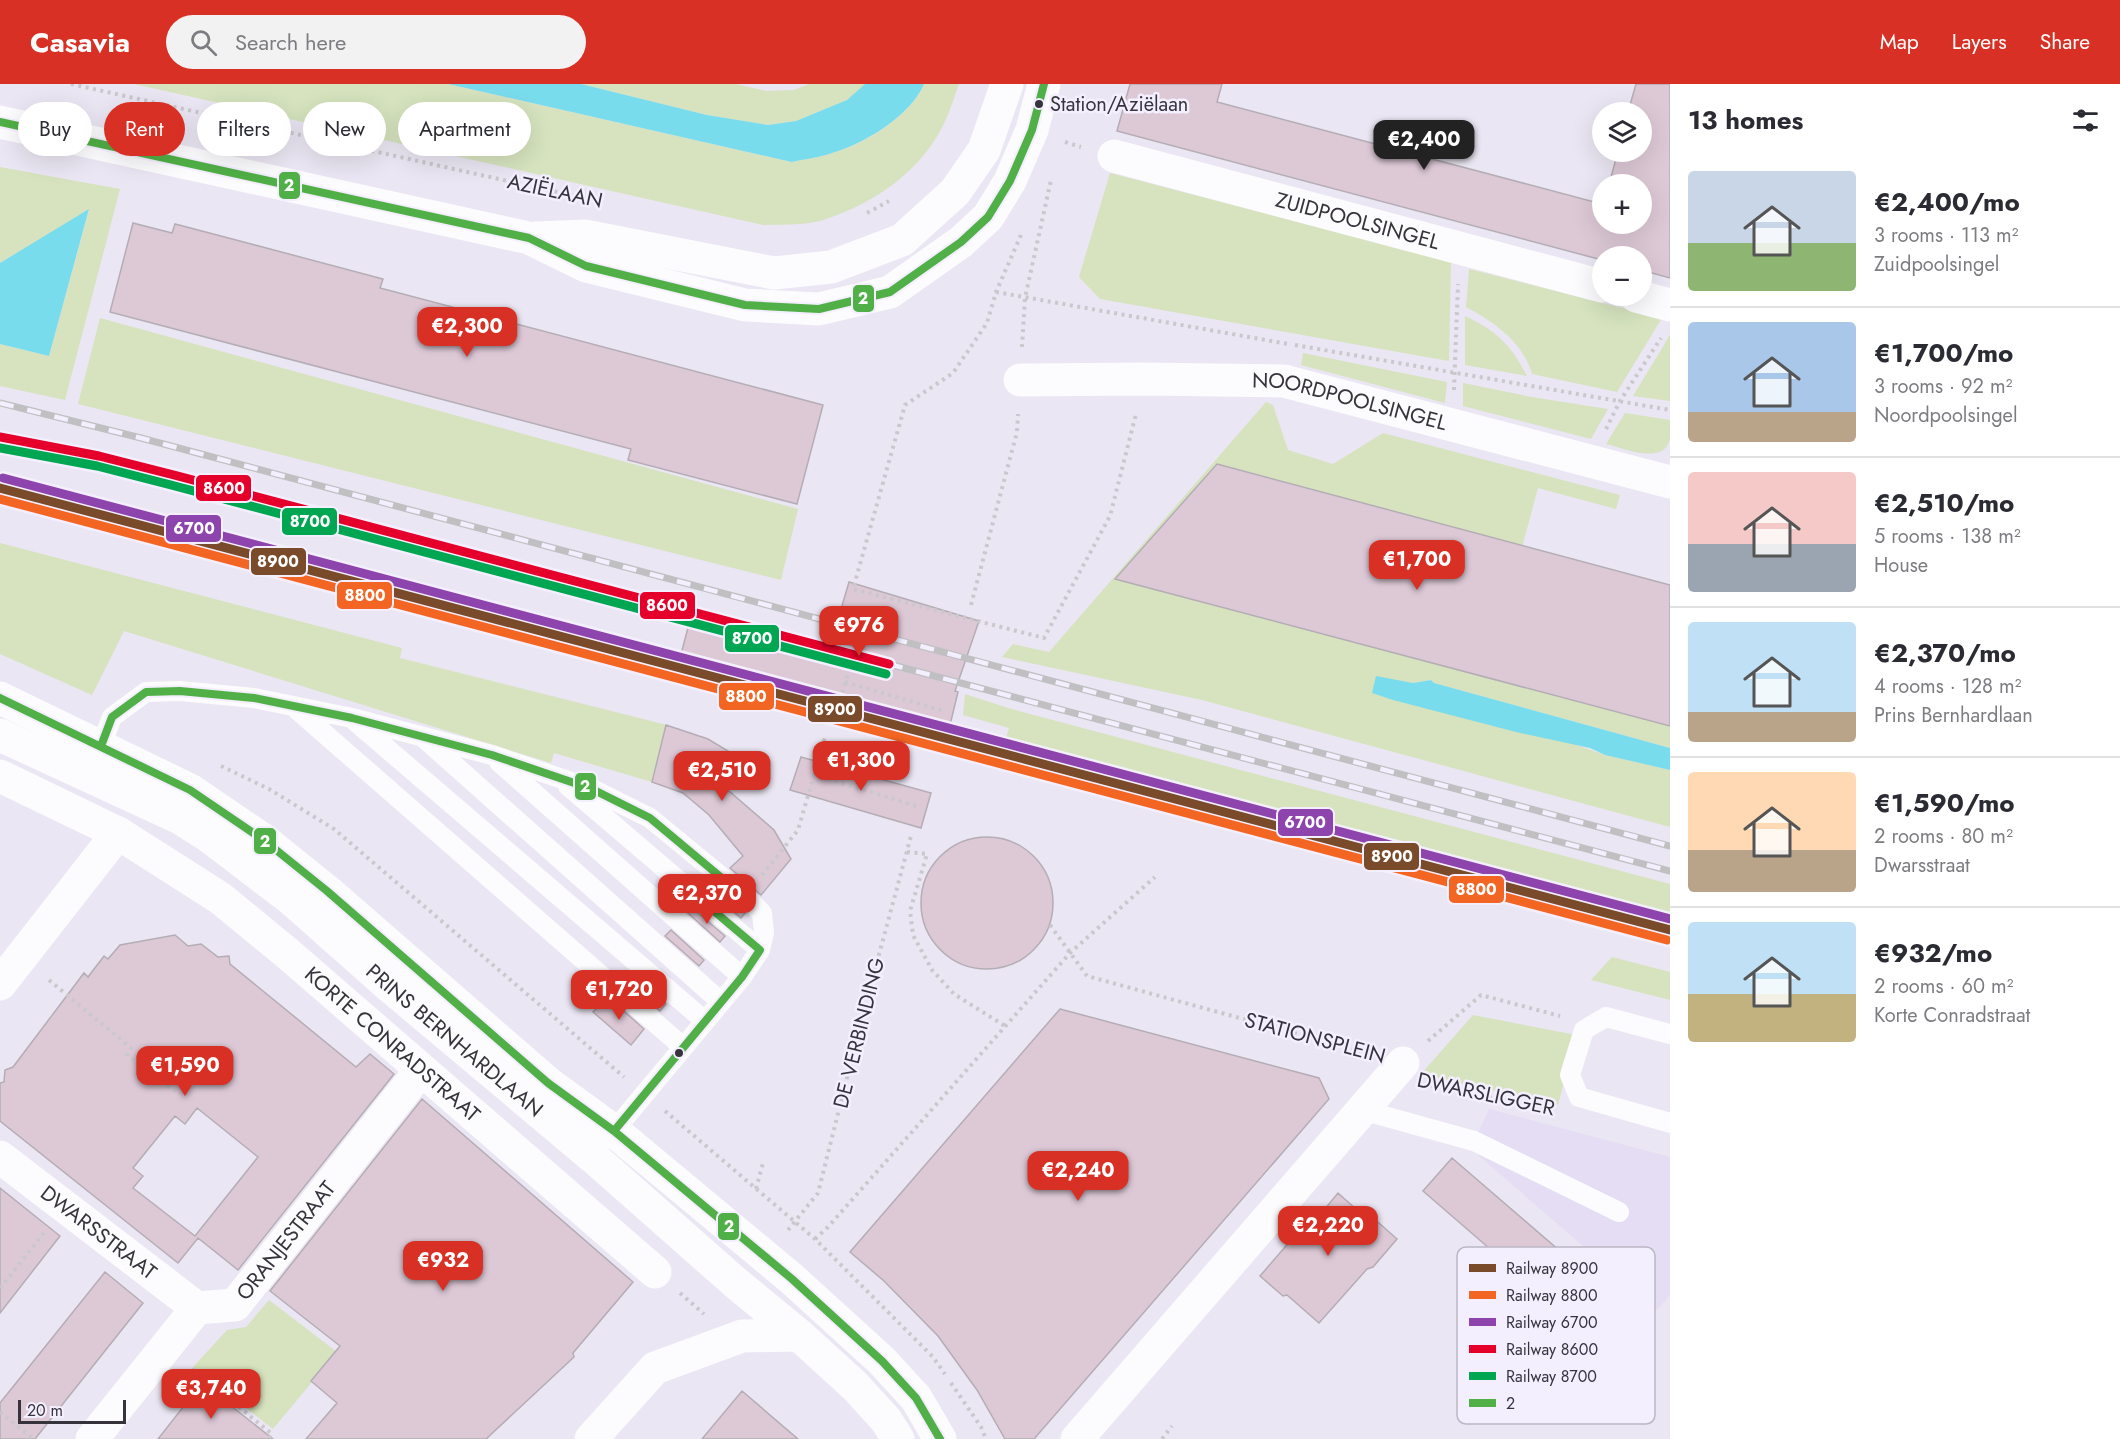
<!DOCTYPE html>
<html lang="en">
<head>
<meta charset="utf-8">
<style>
  :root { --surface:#fff; --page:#f2f2f3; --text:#2b2b33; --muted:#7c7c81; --line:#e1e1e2; --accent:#d93025 }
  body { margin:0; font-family:Jost,sans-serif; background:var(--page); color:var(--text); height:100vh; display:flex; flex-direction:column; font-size:22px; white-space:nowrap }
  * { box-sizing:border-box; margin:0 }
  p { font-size:20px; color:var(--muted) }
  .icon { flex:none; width:33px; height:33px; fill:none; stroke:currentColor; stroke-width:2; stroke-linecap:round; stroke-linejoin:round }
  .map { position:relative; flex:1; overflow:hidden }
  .side { display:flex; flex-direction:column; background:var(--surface); width:450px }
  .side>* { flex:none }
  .guide { position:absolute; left:18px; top:18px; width:570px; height:54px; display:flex; gap:12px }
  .controls { position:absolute; left:1592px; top:18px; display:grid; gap:12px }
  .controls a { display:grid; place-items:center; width:60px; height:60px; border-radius:50%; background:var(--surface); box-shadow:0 6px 24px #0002; font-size:30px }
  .scale { position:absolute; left:18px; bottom:15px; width:108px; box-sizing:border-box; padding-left:6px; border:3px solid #36333c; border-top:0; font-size:16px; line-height:21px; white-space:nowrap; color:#36333c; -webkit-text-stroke:4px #f4effe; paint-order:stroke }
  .price { position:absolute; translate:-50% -51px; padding:0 14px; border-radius:12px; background:var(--accent); color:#fff; font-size:20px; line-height:39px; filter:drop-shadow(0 2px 3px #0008) }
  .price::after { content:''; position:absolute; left:50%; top:36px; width:18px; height:14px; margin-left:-9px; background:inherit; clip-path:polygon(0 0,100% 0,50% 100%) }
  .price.active { background:#222; color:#fff }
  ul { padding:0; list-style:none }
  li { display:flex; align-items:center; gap:18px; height:150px; padding:0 18px }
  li+li { border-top:2px solid var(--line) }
  li span { display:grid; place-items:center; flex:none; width:168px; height:120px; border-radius:6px; color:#555 }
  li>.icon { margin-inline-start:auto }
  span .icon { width:72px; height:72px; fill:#fffc; stroke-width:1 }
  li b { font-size:26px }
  h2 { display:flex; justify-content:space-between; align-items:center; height:72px; padding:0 18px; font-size:26px }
  .tag { padding:0 21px; border-radius:27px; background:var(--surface); box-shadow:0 6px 24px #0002; font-size:21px; line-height:54px }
  .tag.active { background:var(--accent); color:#fff }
  header { display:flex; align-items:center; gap:36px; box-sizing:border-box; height:84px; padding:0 30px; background:var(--accent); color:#fff }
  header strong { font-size:28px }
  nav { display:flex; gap:33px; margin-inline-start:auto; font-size:21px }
  .search { width:420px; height:54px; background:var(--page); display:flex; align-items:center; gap:15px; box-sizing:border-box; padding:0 21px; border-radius:33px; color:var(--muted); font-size:22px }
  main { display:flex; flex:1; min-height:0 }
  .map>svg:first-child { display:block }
</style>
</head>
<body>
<header>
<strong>Casavia</strong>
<div class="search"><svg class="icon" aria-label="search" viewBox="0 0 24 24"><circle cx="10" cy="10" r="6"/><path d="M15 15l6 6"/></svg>Search here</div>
<nav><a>Map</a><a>Layers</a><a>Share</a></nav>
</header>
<main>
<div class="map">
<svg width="1670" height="1355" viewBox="0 0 1670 1355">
  <rect width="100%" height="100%" fill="#eae6f3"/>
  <path fill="#e5ddf4" d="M 1489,1025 L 1670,1073 L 1670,1211 L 1657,1226 L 1471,1065 Z"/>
  <path fill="#d6e3be" d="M 134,0 L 448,0 L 792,78 C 804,75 817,74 829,70 C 863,61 910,33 924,0 L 959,0 C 955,11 951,24 946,35 C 925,84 876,119 826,135 C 807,142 783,140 763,141 Z
    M 581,0 L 736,0 L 766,7 L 794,6 L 809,0 L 865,0 L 848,16 L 796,37 L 768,41 L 707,31 Z
    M 0,83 L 120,105 L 65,316 L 0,302 L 0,260 L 49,272 L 89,126 L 0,179 Z
    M 1110,89 L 1451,178 L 1449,277 L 1100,215 L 1079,193 Z
    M 1469,185 L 1662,234 L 1617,308 L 1532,290 C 1523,258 1494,238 1466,223 Z
    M 1465,232 C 1497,247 1511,261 1527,292 L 1465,281 Z
    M 100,234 L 798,425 L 781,496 L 78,320 Z
    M 1670,251 L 1670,317 L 1633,312 Z
    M 1303,269 L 1447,298 L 1445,319 L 1301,281 Z
    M 1463,299 L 1532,313 L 1608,325 L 1591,355 L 1463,322 Z
    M 1266,318 L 1273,321 L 1288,366 L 1333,380 L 1383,349 L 1620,411 L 1616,425 L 1538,404 L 1494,568 L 1670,615 L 1670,664 L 1434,599 L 1431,596 L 1413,599 L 1399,597 L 1605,671 L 1670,686 L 1670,743 L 1202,616 L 1002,573 L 1013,560 L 1049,568 Z
    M 1625,329 L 1670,336 C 1670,342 1670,350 1670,355 C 1664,382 1623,364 1606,360 Z
    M 0,459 L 402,564 L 400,574 L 667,641 L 652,698 L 554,669 L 551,679 L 124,547 L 92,611 L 0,570 Z
    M 965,610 L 1008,624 L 1263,692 L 1670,800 L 1670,831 L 1254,722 L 1004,661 L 1009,644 L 963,631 Z
    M 1612,873 L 1670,888 L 1670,916 L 1591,896 Z
    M 1473,931 L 1576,951 L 1558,1021 L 1421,990 Z
    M 269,1216 L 337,1268 L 273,1345 L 193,1283 L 227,1246 L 246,1243 Z"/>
  <path fill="#79dced" d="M 448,0 L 581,0 L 707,31 L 768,41 L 796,37 L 847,16 L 865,0 L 924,0 C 910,33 862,61 829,70 C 817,74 804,75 792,78 Z
    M 89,125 L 49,272 L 0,260 L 0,179 Z
    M 1376,592 L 1413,599 L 1431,596 L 1434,599 L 1670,664 L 1670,686 L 1605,671 L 1590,664 L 1516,648 L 1393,616 L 1372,609 Z"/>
  <path fill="#ddc9d6" stroke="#b4adb5" stroke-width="1.5" fill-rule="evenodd" d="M 1130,0 L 1222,0 L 1217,18 L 1602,120 L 1602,140 L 1641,140 L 1641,100 L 1609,100 L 1618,68 L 1641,68 L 1641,28 L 1628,28 L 1636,0 L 1670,0 L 1670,194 L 1641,186 L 1641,172 L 1602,172 L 1602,176 L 1117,47 Z
    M 133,139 L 172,149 L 175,140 L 255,161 L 383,195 L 380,204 L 823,321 L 797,420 L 628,376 L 631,365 L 110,228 Z
    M 1217,380 L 1670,501 L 1670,642 L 1115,495 Z
    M 849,498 L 979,537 L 955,607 L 958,608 L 949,645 L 680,574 L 690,536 L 827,573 Z
    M 666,641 L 708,655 L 766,690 L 763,699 L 699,681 L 774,746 L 791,775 L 761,811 L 730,784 L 743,772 L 709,731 L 683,709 L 652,698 Z
    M 801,673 L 931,709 L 921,744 L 790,706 Z
    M921 819a66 66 0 1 1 132 0a66 66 0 1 1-132 0Z
    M 714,802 L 745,829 L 741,834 L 709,807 Z
    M 692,824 L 725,852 L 720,858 L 688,829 Z
    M 671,846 L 704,876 L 699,882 L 665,852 Z
    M 175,851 L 188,862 L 201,860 L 218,873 L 229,872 L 230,880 L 356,983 L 370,970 L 394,990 L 238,1186 L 198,1154 L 178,1179 L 0,1037 L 0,999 L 4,998 L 5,986 L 13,983 L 84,889 L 88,893 L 104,872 L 108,875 L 120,861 ZM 197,1024 L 258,1073 L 195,1152 L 133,1104 L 143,1092 L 133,1084 L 175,1032 L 185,1040 Z
    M 630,889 L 666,920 L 660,927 L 624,896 Z
    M 608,913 L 644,945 L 631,961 L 593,928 Z
    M 1060,925 L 1319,994 L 1329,1015 L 1034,1355 L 1005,1355 L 977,1306 L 938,1252 L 884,1197 L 850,1168 Z
    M 422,1015 L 633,1198 L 573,1269 L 574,1273 L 486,1355 L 306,1355 L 337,1319 L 311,1297 L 340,1262 L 270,1207 Z
    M 1452,1074 L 1589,1192 L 1556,1230 L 1508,1189 L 1512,1184 L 1423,1107 Z
    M 0,1104 L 60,1152 L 0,1229 Z
    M 1338,1109 L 1356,1125 L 1362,1124 L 1397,1155 L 1373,1183 L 1367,1185 L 1319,1239 L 1287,1211 L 1283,1212 L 1260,1192 L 1319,1124 L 1324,1126 Z
    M 105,1188 L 143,1219 L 35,1355 L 0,1355 L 0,1319 Z
    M 202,1299 L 273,1355 L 158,1355 Z
    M 742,1307 L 798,1355 L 702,1355 Z"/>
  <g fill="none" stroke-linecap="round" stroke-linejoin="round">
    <path stroke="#cac8cd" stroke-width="4" stroke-dasharray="3 4.5" stroke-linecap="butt" d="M 71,0 L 589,115
      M 1065,58 L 1081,63
      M 867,129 L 889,117
      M 1021,151 L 996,208 L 987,239 L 953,289 L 905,321 L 853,505 L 1044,554 L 1110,432 L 1136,330
      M 996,208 L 1288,260
      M 1295,261 L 1670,326
      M 1022,263 L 1025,214 L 1051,96
      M 1454,306 L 1458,200
      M 1606,345 L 1620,317 L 1661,254
      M 971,521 L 1017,348 L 1018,330
      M 845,598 L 944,627
      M 840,616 L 851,580
      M 221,682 L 269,705 L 334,745 L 624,993
      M 813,690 L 919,723
      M 907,768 L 927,770 L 910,827 L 913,851 L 932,886 L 954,910 L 1005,942
      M 762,791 L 798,746 L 825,653
      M 1050,841 L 1087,892 L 1367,969
      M 49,896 L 131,964 L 127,971 L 176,1008
      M 1428,957 L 1481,911 L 1560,932
      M 1430,1001 L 1555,1027
      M 665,1027 L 815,1155 L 933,1273 L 945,1290
      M 756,1105 L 763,1079
      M 788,1146 L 818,1109 L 863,930 L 911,752
      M 815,1155 L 828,1143 L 1070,869 L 1155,793
      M 0,1204 L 44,1149
      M 680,1209 L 704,1230
      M 192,1285 L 272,1350 L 268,1355
      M 951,1299 L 981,1343 L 986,1355
      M 0,1328 L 33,1355
      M 1162,1355 L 1172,1342"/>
    <path stroke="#fcfbfd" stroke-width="20" d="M 294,623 L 683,963
      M 356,638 L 705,937
      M 425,655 L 721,918
      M 98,670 L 112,633 L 146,608 L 180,607 L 254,614 L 352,634 L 492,671 L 592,705 L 650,734 L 745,812 L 762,829 L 764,849 L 760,866 L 742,893 L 607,1055
      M 499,678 L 742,893
      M 568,702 L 760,866
      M 1670,950 L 1606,933 L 1584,946 L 1570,991 L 1579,1013 L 1670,1039
      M 1362,1026 L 1474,1057 L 1619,1128"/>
    <g stroke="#fcfbfd" stroke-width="33">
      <path id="s1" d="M 1114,72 L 1602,202"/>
      <path d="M 1636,212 L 1670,221"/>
      <path id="s2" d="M 1020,296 L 1145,295 L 1284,297 L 1670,398"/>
      <path id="s3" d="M 0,692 L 118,749 L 220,814 L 287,869 L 655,1188"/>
      <path d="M 0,900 L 118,749"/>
      <path id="s4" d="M 0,1073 L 197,1224"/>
      <path id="s5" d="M 92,1355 L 197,1224 L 235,1221 L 421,986"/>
      <path d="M 591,1355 L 655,1284 L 742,1252 L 799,1251"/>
      <path d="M 1077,1355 L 1403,979"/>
    </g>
    <g stroke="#fcfbfd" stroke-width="33">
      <path d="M 0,38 L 529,154 L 586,182 L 745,221 L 819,225 L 890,208 L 961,158 L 988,133 L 1010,97 L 1032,46 L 1044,0"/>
      <path d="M 535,154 L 585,152 L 774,189 L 831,183 L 902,156 L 955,108 L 984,66 L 1007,0"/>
      <path d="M 0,614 L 190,706 L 265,757 L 327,807 L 548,999 L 614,1047 L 792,1195 L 882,1277 L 916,1314 L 940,1355"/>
      <path id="s6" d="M 0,651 L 180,734 L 207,751 L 291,815 L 387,900 L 593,1073 L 737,1200 L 799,1251 L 855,1302 L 886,1336 L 898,1355"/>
    </g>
    <defs>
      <path id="rail" d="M 0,319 L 141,354 L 1670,762
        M 889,580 L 1670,787"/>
    </defs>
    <use href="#rail" stroke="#c0c0c3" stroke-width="7"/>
    <use href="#rail" stroke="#f4effe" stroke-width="4.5" stroke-dasharray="14" stroke-linecap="butt"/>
    <defs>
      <path id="bus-1" d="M 0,38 L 529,154 L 586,182 L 745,221 L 819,225 L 890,208 L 961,158 L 988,133 L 1010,97 L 1032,46 L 1044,0
        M 0,614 L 190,706 L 265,757 L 327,807 L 548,999 L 614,1047 L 792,1195 L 882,1277 L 916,1314 L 940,1355
        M 101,662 L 112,633 L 146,608 L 180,607 L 254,614 L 352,634 L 492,671 L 592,705 L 650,734 L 729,800
        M 614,1047 L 742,893 L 760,866 L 708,822"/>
    </defs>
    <use href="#bus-1" stroke="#f4effe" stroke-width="12"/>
    <use href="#bus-1" stroke="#50af46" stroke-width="8"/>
    <defs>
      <path id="rail-1" d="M 0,404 L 1670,846"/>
      <path id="rail-2" d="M 0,415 L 1667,856"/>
      <path id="rail-3" d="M 3,394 L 1670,835"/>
      <path id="rail-4" d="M 0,353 L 99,372 L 174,391 L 889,580"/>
      <path id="rail-5" d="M 0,364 L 97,382 L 171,401 L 886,590"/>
    </defs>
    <use href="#rail-1" stroke="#f4effe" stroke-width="14"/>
    <use href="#rail-2" stroke="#f4effe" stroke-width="14"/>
    <use href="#rail-3" stroke="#f4effe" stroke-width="14"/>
    <use href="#rail-4" stroke="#f4effe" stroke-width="14"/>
    <use href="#rail-5" stroke="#f4effe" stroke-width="14"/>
    <use href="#rail-1" stroke="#7a4b2a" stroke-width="9"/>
    <use href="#rail-2" stroke="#f26522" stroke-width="9"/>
    <use href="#rail-3" stroke="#8e44ad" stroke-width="9"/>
    <use href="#rail-4" stroke="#e4002b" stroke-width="9"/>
    <use href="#rail-5" stroke="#00a651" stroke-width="9"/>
  </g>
  <g fill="#36333c" stroke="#f4effe" stroke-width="2">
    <circle cx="1039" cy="20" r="5"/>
    <circle cx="679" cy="969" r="5"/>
  </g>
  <g text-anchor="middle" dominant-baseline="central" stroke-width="5" stroke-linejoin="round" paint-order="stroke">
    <g font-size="20" fill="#36333c" stroke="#f4effe" text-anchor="start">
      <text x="1050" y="20">Station/Aziëlaan</text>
    </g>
    <g font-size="21" fill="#36333c" stroke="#f4effe">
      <text transform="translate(555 107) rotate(12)">AZIËLAAN</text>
      <text stroke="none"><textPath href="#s1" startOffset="252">ZUIDPOOLSINGEL</textPath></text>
      <text stroke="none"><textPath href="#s2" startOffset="332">NOORDPOOLSINGEL</textPath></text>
      <text transform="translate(859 949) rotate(-76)">DE VERBINDING</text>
      <text transform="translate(1315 954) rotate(15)">STATIONSPLEIN</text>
      <text stroke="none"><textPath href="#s6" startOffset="552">PRINS BERNHARDLAAN</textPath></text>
      <text stroke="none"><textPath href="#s3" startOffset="478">KORTE CONRADSTRAAT</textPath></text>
      <text transform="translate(1486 1010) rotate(12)">DWARSLIGGER</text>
      <text stroke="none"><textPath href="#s4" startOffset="124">DWARSSTRAAT</textPath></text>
      <text stroke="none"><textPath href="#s5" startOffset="288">ORANJESTRAAT</textPath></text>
    </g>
  </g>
  <rect x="1457" y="1163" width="198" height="177" rx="9" fill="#f4effe" stroke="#bbb7c4" stroke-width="1.5"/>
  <rect x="1469" y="1180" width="27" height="8" fill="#7a4b2a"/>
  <rect x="1469" y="1207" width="27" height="8" fill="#f26522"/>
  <rect x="1469" y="1234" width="27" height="8" fill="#8e44ad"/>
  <rect x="1469" y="1261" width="27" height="8" fill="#e4002b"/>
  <rect x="1469" y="1288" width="27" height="8" fill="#00a651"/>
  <rect x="1469" y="1315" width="27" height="8" fill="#50af46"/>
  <g font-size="16" fill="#36333c">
    <text x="1506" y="1190">Railway 8900</text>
    <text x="1506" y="1217">Railway 8800</text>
    <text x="1506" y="1244">Railway 6700</text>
    <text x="1506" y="1271">Railway 8600</text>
    <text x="1506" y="1298">Railway 8700</text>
    <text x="1506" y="1325">2</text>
  </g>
  <g stroke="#f4effe" stroke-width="2">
    <rect x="278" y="87" width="23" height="29" rx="6" fill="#50af46"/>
    <rect x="852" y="200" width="23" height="29" rx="6" fill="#50af46"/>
    <rect x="195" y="390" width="57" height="28" rx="6" fill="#e4002b"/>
    <rect x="281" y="423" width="57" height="29" rx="6" fill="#00a651"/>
    <rect x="165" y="430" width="57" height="29" rx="6" fill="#8e44ad"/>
    <rect x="250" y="463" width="57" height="29" rx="6" fill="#7a4b2a"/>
    <rect x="336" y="497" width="57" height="29" rx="6" fill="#f26522"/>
    <rect x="639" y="507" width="57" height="29" rx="6" fill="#e4002b"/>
    <rect x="724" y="540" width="56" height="29" rx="6" fill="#00a651"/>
    <rect x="718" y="598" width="57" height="29" rx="6" fill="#f26522"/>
    <rect x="807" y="611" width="56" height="28" rx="6" fill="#7a4b2a"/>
    <rect x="574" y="688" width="23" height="29" rx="6" fill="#50af46"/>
    <rect x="1277" y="724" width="57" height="29" rx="6" fill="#8e44ad"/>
    <rect x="253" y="743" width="24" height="28" rx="6" fill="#50af46"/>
    <rect x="1363" y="758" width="57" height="29" rx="6" fill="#7a4b2a"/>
    <rect x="1448" y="791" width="57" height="29" rx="6" fill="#f26522"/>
    <rect x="717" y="1128" width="23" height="29" rx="6" fill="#50af46"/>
  </g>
  <g font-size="16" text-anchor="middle" font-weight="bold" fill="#fff">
    <text x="289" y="107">2</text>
    <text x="863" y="220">2</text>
    <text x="224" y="410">8600</text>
    <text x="310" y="443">8700</text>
    <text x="194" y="450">6700</text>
    <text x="278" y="483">8900</text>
    <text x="365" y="517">8800</text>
    <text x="667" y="527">8600</text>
    <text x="752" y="560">8700</text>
    <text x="746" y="618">8800</text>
    <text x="835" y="631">8900</text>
    <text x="585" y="708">2</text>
    <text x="1305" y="744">6700</text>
    <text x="265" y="763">2</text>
    <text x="1392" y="778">8900</text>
    <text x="1476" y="811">8800</text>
    <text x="729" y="1148">2</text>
  </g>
</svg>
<div class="controls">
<a><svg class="icon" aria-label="layers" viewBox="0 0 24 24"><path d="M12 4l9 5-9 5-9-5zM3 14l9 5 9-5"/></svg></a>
<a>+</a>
<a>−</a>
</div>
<div class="scale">20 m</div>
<b class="price active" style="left:1424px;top:87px">€2,400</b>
<b class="price" style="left:467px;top:274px">€2,300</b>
<b class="price" style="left:1417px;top:507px">€1,700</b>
<b class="price" style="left:859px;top:573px">€976</b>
<b class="price" style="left:861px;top:708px">€1,300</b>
<b class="price" style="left:722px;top:718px">€2,510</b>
<b class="price" style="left:707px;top:841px">€2,370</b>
<b class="price" style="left:619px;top:937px">€1,720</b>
<b class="price" style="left:185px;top:1013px">€1,590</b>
<b class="price" style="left:1078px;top:1118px">€2,240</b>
<b class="price" style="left:1328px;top:1173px">€2,220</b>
<b class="price" style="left:443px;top:1208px">€932</b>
<b class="price" style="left:211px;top:1336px">€3,740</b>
<div class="guide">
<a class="tag">Buy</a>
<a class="tag active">Rent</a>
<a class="tag">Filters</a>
<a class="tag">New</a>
<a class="tag">Apartment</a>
</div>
</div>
<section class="side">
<h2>13 homes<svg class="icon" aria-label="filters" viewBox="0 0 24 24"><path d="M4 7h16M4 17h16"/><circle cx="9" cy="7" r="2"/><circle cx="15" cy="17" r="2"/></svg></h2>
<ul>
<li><span style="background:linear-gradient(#c9d6e8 60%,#8fb573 0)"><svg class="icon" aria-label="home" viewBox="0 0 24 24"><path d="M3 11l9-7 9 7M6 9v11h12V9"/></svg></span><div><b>€2,400/mo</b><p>3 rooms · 113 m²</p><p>Zuidpoolsingel</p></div></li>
<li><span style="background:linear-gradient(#a9c7e8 75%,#b9a48a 0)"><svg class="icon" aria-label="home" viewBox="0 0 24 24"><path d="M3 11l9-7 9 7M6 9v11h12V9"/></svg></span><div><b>€1,700/mo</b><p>3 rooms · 92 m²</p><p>Noordpoolsingel</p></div></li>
<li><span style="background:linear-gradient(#f6c9c9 60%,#9aa5b1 0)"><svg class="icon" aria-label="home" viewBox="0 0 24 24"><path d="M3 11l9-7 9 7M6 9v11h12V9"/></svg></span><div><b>€2,510/mo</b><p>5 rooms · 138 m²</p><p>House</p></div></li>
<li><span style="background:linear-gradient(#bfe0f5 75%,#b9a48a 0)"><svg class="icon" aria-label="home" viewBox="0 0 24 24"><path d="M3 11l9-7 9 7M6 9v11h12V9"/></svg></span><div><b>€2,370/mo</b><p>4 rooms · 128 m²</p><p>Prins Bernhardlaan</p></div></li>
<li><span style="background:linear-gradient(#ffd9b3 65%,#b9a48a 0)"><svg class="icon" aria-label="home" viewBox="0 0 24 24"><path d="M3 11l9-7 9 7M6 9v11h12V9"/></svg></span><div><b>€1,590/mo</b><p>2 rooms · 80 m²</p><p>Dwarsstraat</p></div></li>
<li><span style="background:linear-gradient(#bfe0f5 60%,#c2b280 0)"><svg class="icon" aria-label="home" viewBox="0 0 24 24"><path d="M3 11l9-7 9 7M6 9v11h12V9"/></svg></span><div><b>€932/mo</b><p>2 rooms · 60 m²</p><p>Korte Conradstraat</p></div></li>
</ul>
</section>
</main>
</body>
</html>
